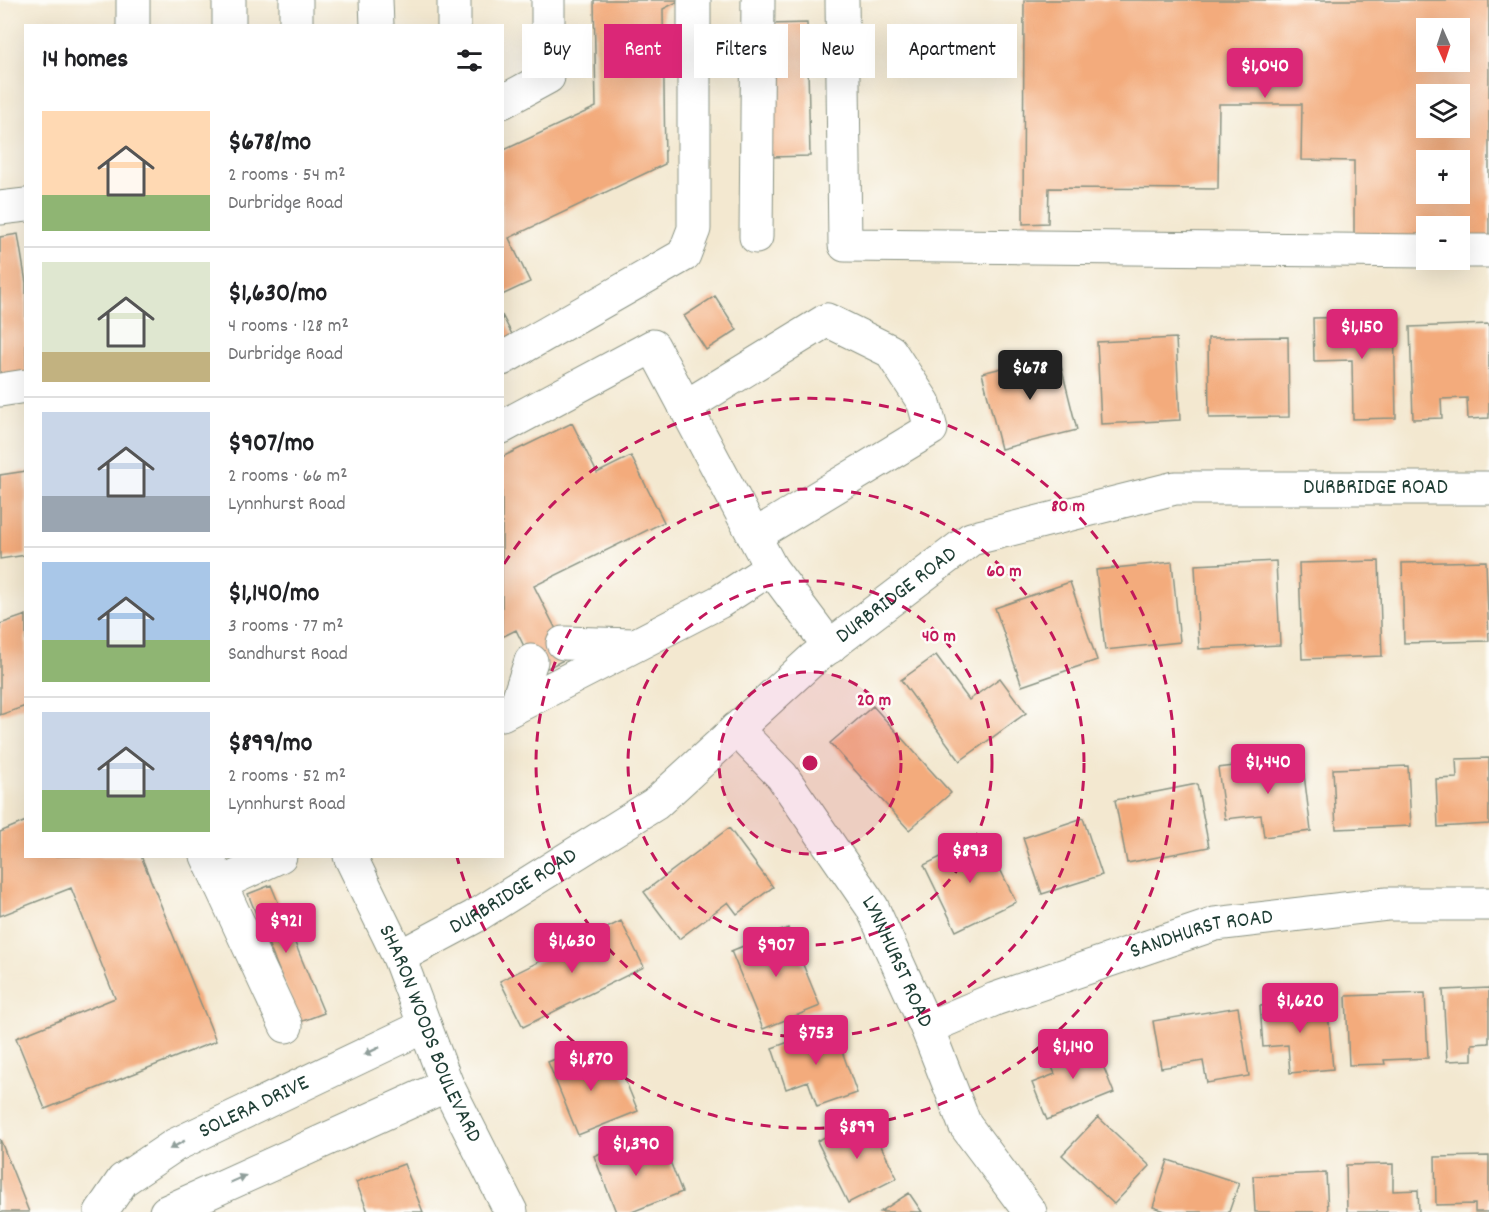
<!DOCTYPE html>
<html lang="en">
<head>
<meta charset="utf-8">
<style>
  :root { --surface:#fff; --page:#f6f6f6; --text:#202124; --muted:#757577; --line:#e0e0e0; --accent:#db2777 }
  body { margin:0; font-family:Dekko,sans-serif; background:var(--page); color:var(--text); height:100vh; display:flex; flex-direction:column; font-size:22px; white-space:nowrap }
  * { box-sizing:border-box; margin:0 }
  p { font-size:20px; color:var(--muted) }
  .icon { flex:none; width:33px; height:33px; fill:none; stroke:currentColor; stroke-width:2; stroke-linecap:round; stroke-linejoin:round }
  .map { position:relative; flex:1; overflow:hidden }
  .drawer { position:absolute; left:24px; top:24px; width:480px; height:834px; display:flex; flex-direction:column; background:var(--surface); border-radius:0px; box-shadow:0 6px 24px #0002 }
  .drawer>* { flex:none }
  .top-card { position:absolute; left:522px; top:24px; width:570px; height:54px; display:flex; gap:12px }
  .needle { width:39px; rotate:177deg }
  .fabs { position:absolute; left:1416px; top:18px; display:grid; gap:12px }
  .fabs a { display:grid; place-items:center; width:54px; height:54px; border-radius:0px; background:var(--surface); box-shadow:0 6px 24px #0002; font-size:30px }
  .price { position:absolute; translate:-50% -51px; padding:0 14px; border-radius:6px; background:var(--accent); color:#fff; font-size:20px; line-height:39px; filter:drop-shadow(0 2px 3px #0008) }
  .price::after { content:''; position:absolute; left:50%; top:36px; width:18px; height:14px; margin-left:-9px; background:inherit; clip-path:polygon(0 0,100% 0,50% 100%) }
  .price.active { background:#222; color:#fff }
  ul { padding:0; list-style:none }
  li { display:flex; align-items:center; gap:18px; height:150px; padding:0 18px }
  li+li { border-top:2px solid var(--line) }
  li span { display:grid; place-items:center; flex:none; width:168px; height:120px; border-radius:0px; color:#555 }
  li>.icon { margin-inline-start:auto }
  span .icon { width:72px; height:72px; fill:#fffc; stroke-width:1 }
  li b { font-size:26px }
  h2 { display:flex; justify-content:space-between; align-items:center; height:72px; padding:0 18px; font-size:26px }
  .chip { padding:0 21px; border-radius:0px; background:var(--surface); box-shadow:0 6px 24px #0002; font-size:21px; line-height:54px }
  .chip.active { background:var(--accent); color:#fff }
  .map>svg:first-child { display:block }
</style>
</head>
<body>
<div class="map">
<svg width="1489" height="1212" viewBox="0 0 1489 1212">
  <rect width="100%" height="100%" fill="#fdfcf7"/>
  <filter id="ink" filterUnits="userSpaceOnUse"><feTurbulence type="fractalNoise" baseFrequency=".0167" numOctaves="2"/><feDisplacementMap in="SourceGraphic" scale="12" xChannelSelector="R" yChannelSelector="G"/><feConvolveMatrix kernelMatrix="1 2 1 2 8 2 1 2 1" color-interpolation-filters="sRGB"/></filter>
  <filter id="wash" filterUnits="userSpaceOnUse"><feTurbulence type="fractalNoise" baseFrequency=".008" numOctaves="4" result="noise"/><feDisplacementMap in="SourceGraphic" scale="24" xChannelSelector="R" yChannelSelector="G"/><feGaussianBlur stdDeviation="1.35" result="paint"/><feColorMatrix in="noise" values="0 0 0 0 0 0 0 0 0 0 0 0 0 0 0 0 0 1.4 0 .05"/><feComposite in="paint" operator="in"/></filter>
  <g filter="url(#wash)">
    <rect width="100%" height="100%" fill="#f3e8d0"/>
    <g id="blocks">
      <path fill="#f3ab7c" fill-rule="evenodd" d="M 594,0 L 677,0 L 677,2 L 663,9 L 665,164 L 509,238 L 530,282 L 502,295 L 502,151 L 596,107 Z
        M 1024,0 L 1489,0 L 1489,239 L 1460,239 L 1460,226 L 1426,226 L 1426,239 L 1354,239 L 1354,161 L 1301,160 L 1302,104 L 1219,104 L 1218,189 L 1049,188 L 1048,223 L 1023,224 ZM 1426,28 L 1460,28 L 1460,62 L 1426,62 ZM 1426,94 L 1460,94 L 1460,128 L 1426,128 ZM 1426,160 L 1460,160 L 1460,194 L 1426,194 Z
        M 807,23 L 810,156 L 770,157 L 768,24 Z
        M 18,234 L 26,283 L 26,376 L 0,380 L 0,237 Z
        M 715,296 L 737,330 L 706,350 L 684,316 Z
        M 502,315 L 518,346 L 502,354 Z
        M 1394,316 L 1396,418 L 1353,419 L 1352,360 L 1314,361 L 1313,318 Z
        M 1489,324 L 1489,418 L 1468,419 L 1467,398 L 1441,399 L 1442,418 L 1413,419 L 1410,327 Z
        M 1288,337 L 1289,417 L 1209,418 L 1208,338 Z
        M 1176,338 L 1180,420 L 1101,424 L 1097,342 Z
        M 1058,354 L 1077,430 L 1001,449 L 982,373 Z
        M 572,423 L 597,473 L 631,456 L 664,522 L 534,586 L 570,657 L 537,673 L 516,630 L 502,637 L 502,457 Z
        M 26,471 L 26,555 L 0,559 L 0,475 Z
        M 1276,561 L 1280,645 L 1199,649 L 1195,565 Z
        M 1379,561 L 1382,656 L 1302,659 L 1299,563 Z
        M 1486,561 L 1489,641 L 1404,643 L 1402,563 Z
        M 1172,562 L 1180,642 L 1105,650 L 1096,570 Z
        M 1070,582 L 1097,660 L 1022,686 L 995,608 Z
        M 26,615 L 26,706 L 0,715 L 0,624 Z
        M 936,655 L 969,700 L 1000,678 L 1026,713 L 960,761 L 901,680 Z
        M 873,706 L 951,793 L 909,830 L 830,743 Z
        M 1302,758 L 1311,831 L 1264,837 L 1261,815 L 1225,819 L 1218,768 Z
        M 1489,758 L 1489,824 L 1438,827 L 1436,779 L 1457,778 L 1456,759 Z
        M 1408,766 L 1411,826 L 1336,829 L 1333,769 Z
        M 1197,784 L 1209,847 L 1127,863 L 1115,800 Z
        M 1083,818 L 1102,875 L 1042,894 L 1023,838 Z
        M 26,821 L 26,856 L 141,856 L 216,1041 L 45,1109 L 16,1038 L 115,998 L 71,888 L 0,916 L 0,832 Z
        M 729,828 L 773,887 L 737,914 L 728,902 L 679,939 L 644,892 Z
        M 984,836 L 1016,902 L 956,931 L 924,865 Z
        M 271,885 L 324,1013 L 300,1022 L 248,894 Z
        M 621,921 L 644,967 L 523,1027 L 500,981 Z
        M 788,928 L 820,1006 L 763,1029 L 731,951 Z
        M 1489,988 L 1489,1043 L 1472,1044 L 1472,1060 L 1447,1061 L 1443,990 Z
        M 1425,993 L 1428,1058 L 1384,1060 L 1385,1064 L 1349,1065 L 1346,996 Z
        M 1327,1000 L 1333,1069 L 1290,1073 L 1288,1045 L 1263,1047 L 1260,1006 Z
        M 1238,1007 L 1249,1076 L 1207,1083 L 1203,1061 L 1161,1068 L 1153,1021 Z
        M 833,1026 L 857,1093 L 817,1107 L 808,1081 L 786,1089 L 772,1048 Z
        M 1092,1038 L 1114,1093 L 1047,1120 L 1032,1083 L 1055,1074 L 1047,1055 Z
        M 585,1047 L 595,1074 L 619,1065 L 638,1111 L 578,1135 L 548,1062 Z
        M 866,1116 L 897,1178 L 848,1203 L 817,1141 Z
        M 1098,1117 L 1150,1166 L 1114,1204 L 1062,1155 Z
        M 0,1139 L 29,1212 L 0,1212 Z
        M 635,1139 L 643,1161 L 666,1151 L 682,1192 L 632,1212 L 616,1212 L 594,1156 Z
        M 1489,1156 L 1489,1212 L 1475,1212 L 1475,1204 L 1436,1205 L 1435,1157 Z
        M 1168,1160 L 1239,1183 L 1229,1212 L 1168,1212 L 1153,1207 Z
        M 404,1164 L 423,1212 L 368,1212 L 356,1182 Z
        M 1393,1164 L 1393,1191 L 1418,1190 L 1419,1212 L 1347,1212 L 1346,1165 Z
        M 1326,1173 L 1328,1212 L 1255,1212 L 1253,1176 Z
        M 909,1193 L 922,1212 L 880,1212 Z"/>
    </g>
  </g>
  <g filter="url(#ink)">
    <use href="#blocks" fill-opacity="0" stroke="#899282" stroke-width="1.5"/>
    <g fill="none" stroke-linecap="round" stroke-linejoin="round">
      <defs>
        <g id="minor">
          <path d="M 133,0 L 133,26"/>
          <path d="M 296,0 L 296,26"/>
          <path d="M 376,0 L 377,26"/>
          <path d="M 842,0 L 845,245 L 1426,251"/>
          <path d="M 229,26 L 229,0"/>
          <path d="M 454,26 L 454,0"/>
          <path d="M 502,102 L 548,77 L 548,0"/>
          <path d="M 0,208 L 26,205"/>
          <path d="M 756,237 L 758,0"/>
          <path d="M 1460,251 L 1489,251"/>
          <path d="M 502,359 L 684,255 L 694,229 L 694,0"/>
          <path d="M 0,390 L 26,386"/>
          <path d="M 685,407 L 827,320 L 890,351 L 924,403 L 931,429 L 754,536"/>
          <path d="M 502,427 L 653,346 L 771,568 L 830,647"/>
          <path d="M 563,643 L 634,645"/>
          <path d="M 516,706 L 531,661"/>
          <path d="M 502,714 L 719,602 L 771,568"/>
          <path id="s1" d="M 736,729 L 782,776 L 872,907 L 927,1028 L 965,1125 L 1030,1212"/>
          <path d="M 207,856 L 286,1026"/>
          <path id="s2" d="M 350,856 L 399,957 L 447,1085 L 511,1212"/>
          <path d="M 220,884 L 280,856"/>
          <path id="s3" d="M 399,957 L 474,917 L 655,804 L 813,659 L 971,539 L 1175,488 L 1489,488"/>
          <path id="s4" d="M 927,1028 L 995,999 L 1215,924 L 1387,904 L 1489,904"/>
          <path id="s5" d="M 101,1212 L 123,1180 L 175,1145 L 425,1026"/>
          <path d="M 166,1212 L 447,1085"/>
        </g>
      </defs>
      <use href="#minor" stroke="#899282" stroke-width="35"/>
      <use href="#minor" stroke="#fff" stroke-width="33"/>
    </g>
    <defs><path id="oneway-solid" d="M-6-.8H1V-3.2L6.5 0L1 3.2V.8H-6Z" transform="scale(1.5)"/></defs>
    <g fill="#8f9e9a">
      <use href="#oneway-solid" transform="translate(372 1051) rotate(154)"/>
      <use href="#oneway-solid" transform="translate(177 1145) rotate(151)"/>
      <use href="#oneway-solid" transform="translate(238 1179) rotate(-24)"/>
    </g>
  </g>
  <circle cx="810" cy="763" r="91" fill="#c2185b" fill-opacity=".12"/>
  <g fill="none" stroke="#c2185b" stroke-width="3" stroke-dasharray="10 8">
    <circle cx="810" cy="763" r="91"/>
    <circle cx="810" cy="763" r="182"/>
    <circle cx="810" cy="763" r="274"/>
    <path d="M504 564A365 365 0 1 1 457 857"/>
  </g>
  <g text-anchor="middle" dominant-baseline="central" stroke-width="5" stroke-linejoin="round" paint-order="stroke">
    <g font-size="22" fill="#1f3d34" stroke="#fdfcf7">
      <text stroke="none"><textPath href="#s3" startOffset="1122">DURBRIDGE ROAD</textPath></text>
      <text stroke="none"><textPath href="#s3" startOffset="618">DURBRIDGE ROAD</textPath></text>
      <text stroke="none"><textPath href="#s3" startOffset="132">DURBRIDGE ROAD</textPath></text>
      <text stroke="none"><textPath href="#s4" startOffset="291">SANDHURST ROAD</textPath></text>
      <text stroke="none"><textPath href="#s1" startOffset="285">LYNNHURST ROAD</textPath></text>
      <text stroke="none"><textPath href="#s2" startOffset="195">SHARON WOODS BOULEVARD</textPath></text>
      <text stroke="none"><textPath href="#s5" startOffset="189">SOLERA DRIVE</textPath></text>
    </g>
  </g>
  <circle cx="810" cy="763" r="9" fill="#c2185b" stroke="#fdfcf7" stroke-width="3"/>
  <g font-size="18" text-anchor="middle" font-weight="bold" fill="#c2185b" stroke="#fdfcf7" stroke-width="5" stroke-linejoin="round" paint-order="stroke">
    <text x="1068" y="511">80 m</text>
    <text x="1004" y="576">60 m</text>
    <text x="939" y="641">40 m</text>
    <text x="874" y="705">20 m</text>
  </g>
</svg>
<div class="fabs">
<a><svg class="needle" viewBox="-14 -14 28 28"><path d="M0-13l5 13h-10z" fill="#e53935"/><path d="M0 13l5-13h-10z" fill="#757577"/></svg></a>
<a><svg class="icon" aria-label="layers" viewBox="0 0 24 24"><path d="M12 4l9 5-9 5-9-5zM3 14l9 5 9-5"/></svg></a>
<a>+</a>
<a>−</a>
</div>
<b class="price" style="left:1265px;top:99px">$1,040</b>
<b class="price" style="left:1362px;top:360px">$1,150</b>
<b class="price active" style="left:1030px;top:401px">$678</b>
<b class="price" style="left:1268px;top:795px">$1,440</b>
<b class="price" style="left:970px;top:884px">$893</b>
<b class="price" style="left:286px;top:954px">$921</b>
<b class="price" style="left:572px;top:974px">$1,630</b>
<b class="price" style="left:776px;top:978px">$907</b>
<b class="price" style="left:1300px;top:1034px">$1,620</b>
<b class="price" style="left:816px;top:1066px">$753</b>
<b class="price" style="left:1073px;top:1080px">$1,140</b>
<b class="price" style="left:591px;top:1092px">$1,870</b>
<b class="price" style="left:857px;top:1160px">$899</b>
<b class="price" style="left:636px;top:1177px">$1,390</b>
<div class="top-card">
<a class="chip">Buy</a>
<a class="chip active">Rent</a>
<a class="chip">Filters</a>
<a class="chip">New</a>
<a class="chip">Apartment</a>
</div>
<section class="drawer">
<h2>14 homes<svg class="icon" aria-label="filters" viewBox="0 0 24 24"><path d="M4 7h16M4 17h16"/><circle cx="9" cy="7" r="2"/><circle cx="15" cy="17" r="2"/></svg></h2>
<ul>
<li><span style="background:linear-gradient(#ffd9b3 70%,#8fb573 0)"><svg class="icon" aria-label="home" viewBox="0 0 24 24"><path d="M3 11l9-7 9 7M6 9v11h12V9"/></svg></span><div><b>$678/mo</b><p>2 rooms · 54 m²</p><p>Durbridge Road</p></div></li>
<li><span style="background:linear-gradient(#dfe7d0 75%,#c2b280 0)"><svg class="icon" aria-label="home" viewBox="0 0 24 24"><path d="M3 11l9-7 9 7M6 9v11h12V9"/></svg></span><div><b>$1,630/mo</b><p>4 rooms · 128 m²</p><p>Durbridge Road</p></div></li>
<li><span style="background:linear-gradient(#c9d6e8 70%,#9aa5b1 0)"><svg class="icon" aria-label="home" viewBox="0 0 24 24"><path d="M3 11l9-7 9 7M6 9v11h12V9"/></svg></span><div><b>$907/mo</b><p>2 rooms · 66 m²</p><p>Lynnhurst Road</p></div></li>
<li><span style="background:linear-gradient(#a9c7e8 65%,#8fb573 0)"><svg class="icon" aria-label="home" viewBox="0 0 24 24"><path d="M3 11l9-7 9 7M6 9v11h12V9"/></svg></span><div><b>$1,140/mo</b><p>3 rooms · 77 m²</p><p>Sandhurst Road</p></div></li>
<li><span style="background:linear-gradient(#c9d6e8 65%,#8fb573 0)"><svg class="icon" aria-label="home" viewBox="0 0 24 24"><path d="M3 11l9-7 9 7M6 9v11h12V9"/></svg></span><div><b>$899/mo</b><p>2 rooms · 52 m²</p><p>Lynnhurst Road</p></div></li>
</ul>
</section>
</div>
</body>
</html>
